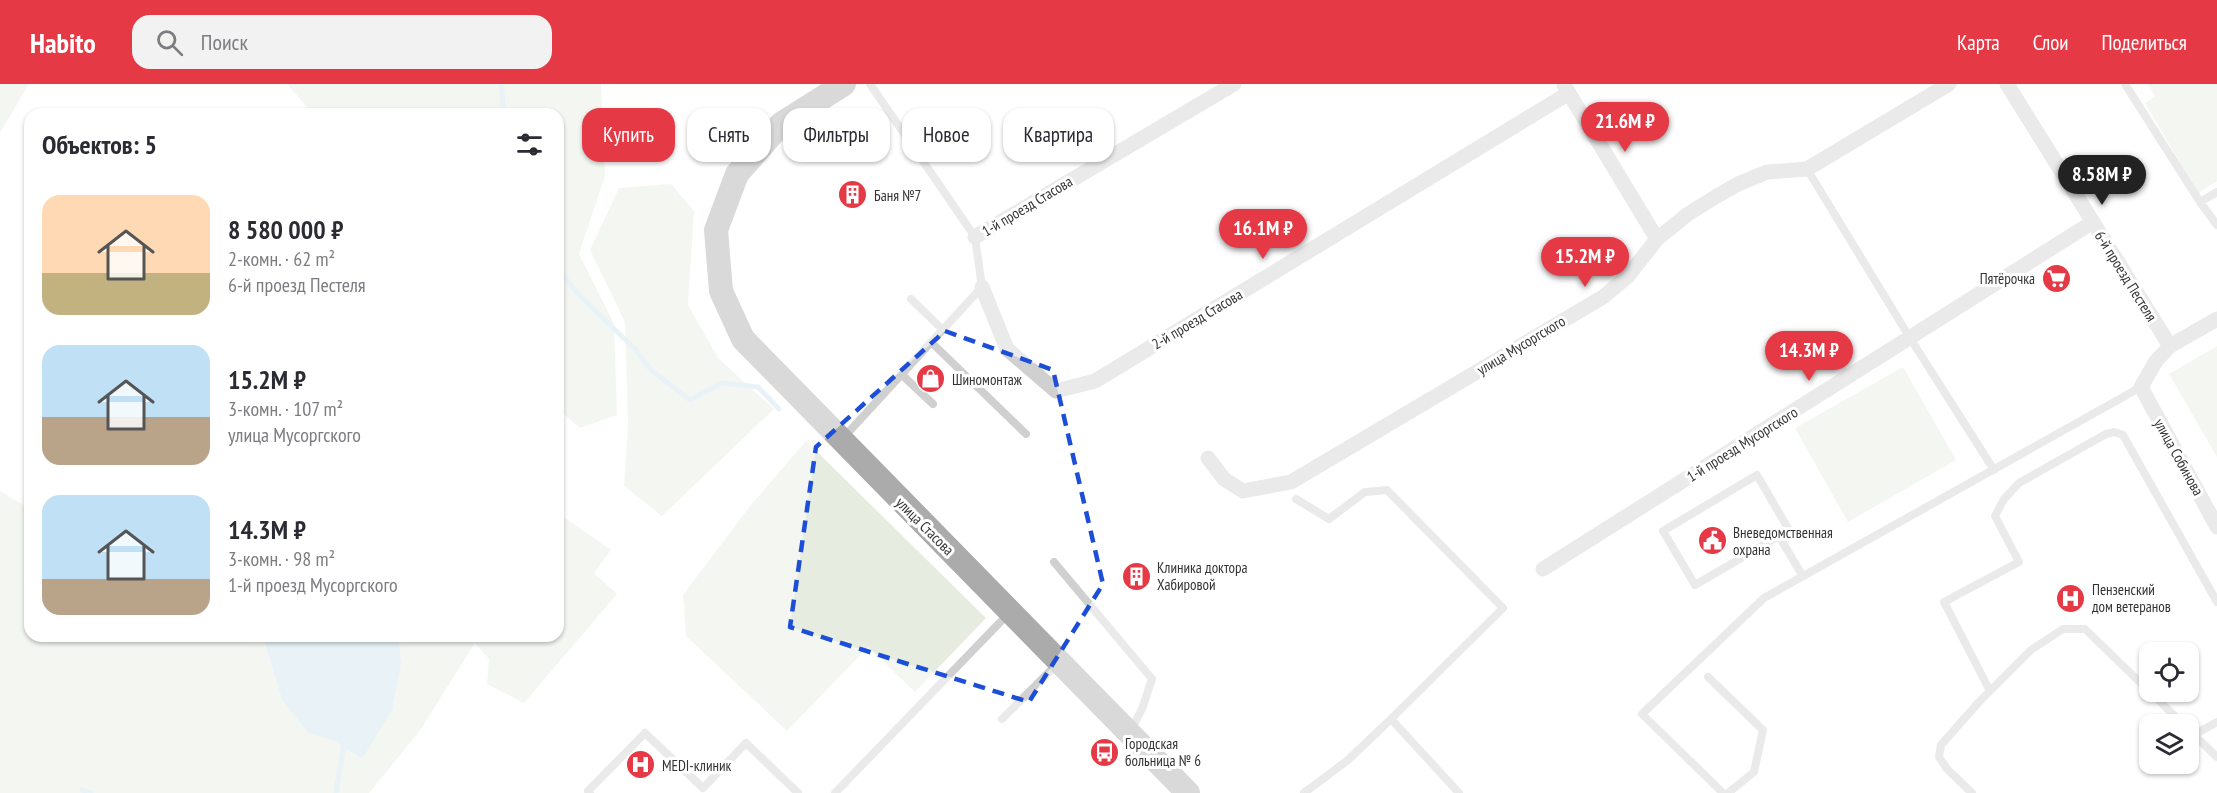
<!DOCTYPE html>
<html lang="ru">
<head>
<meta charset="utf-8">
<style>
  :root { --surface:#fff; --page:#f2f2f3; --text:#2b2b33; --muted:#7c7c81; --accent:#e63946 }
  body { margin:0; font-family:"PT Sans Narrow",sans-serif; background:var(--page); color:var(--text); height:100vh; display:flex; flex-direction:column; font-size:22px; white-space:nowrap }
  * { box-sizing:border-box; margin:0 }
  p { font-size:20px; color:var(--muted) }
  .icon { flex:none; width:33px; height:33px; fill:none; stroke:currentColor; stroke-width:2; stroke-linecap:round; stroke-linejoin:round }
  .map { position:relative; flex:1; overflow:hidden }
  .side { position:absolute; left:24px; top:24px; width:540px; height:534px; display:flex; flex-direction:column; background:var(--surface); border-radius:18px; box-shadow:0 2px 4px #0004 }
  .side>* { flex:none }
  .hud { position:absolute; left:582px; top:24px; width:570px; height:54px; display:flex; gap:12px }
  .tools { position:absolute; left:2139px; top:558px; display:grid; gap:12px }
  .tools a { display:grid; place-items:center; width:60px; height:60px; border-radius:12px; background:var(--surface); box-shadow:0 2px 4px #0004; font-size:30px }
  .price { position:absolute; translate:-50% -51px; padding:0 14px; border-radius:21px; background:var(--accent); color:#fff; font-size:20px; line-height:39px; filter:drop-shadow(0 2px 3px #0008) }
  .price::after { content:''; position:absolute; left:50%; top:36px; width:18px; height:14px; margin-left:-9px; background:inherit; clip-path:polygon(0 0,100% 0,50% 100%) }
  .price.current { background:#222; color:#fff }
  ul { padding:0; list-style:none }
  li { display:flex; align-items:center; gap:18px; height:150px; padding:0 18px }
  li span { display:grid; place-items:center; flex:none; width:168px; height:120px; border-radius:18px; color:#555 }
  li>.icon { margin-inline-start:auto }
  span .icon { width:72px; height:72px; fill:#fffc; stroke-width:1 }
  li b { font-size:26px }
  h2 { display:flex; justify-content:space-between; align-items:center; height:72px; padding:0 18px; font-size:26px }
  .chip { padding:0 21px; border-radius:18px; background:var(--surface); box-shadow:0 2px 4px #0004; font-size:21px; line-height:54px }
  .chip.current { background:var(--accent); color:#fff }
  header { display:flex; align-items:center; gap:36px; box-sizing:border-box; height:84px; padding:0 30px; background:var(--accent); color:#fff }
  header strong { font-size:28px }
  nav { display:flex; gap:33px; margin-inline-start:auto; font-size:21px }
  .search { width:420px; height:54px; background:var(--page); display:flex; align-items:center; gap:15px; box-sizing:border-box; padding:0 21px; border-radius:18px; color:var(--muted); font-size:22px }
  .map>svg:first-child { display:block }
</style>
</head>
<body>
<header>
<strong>Habito</strong>
<div class="search"><svg class="icon" aria-label="search" viewBox="0 0 24 24"><circle cx="10" cy="10" r="6"/><path d="M15 15l6 6"/></svg>Поиск</div>
<nav><a>Карта</a><a>Слои</a><a>Поделиться</a></nav>
</header>
<div class="map">
<svg width="2217" height="709" viewBox="0 0 2217 709">
  <rect width="100%" height="100%" fill="#fff"/>
  <path fill="#e6ecdf" d="M 0,0 L 29,0 L 0,49 Z
    M 287,0 L 601,0 L 605,92 L 579,170 L 614,240 L 617,331 L 580,344 L 558,325 L 558,30 L 313,30 Z
    M 2148,0 L 2217,0 L 2217,97 L 2198,109 L 2145,19 L 2155,12 Z
    M 671,100 L 694,127 L 688,221 L 718,274 L 774,325 L 662,432 L 624,402 L 628,340 L 625,238 L 590,166 L 619,104 Z
    M 2217,262 L 2217,373 L 2169,290 Z
    M 1903,283 L 1956,376 L 1848,438 L 1795,344 Z
    M 806,357 L 986,534 L 915,608 L 868,563 L 787,647 L 686,552 L 683,511 L 750,422 Z
    M 0,407 L 30,425 L 30,552 L 268,552 L 264,557 L 282,616 L 308,649 L 334,657 L 362,675 L 401,579 L 399,552 L 558,552 L 558,429 L 611,466 L 594,489 L 617,510 L 524,619 L 487,600 L 489,575 L 475,559 L 419,648 L 369,709 L 0,709 Z"/>
  <path fill="#cfe2ee" d="M 268,552 L 399,552 L 401,579 L 392,626 L 362,675 L 334,657 L 308,649 L 282,616 L 264,557 Z"/>
  <g fill="none" stroke-linecap="round" stroke-linejoin="round">
    <path stroke="#cfe2ee" stroke-width="5" d="M 501,0 L 504,30
      M 558,186 L 581,213 L 635,265 L 651,286 L 690,316 L 722,299 L 758,303 L 779,325
      M 82,706 L 91,709
      M 336,709 L 344,659"/>
    <path stroke="#d0d0d0" stroke-width="8" d="M 2125,0 L 2200,118 L 2217,141
      M 1807,85 L 1910,254 L 1994,386
      M 2200,118 L 2217,108
      M 911,215 L 942,245
      M 931,258 L 1026,350
      M 901,290 L 933,320
      M 844,353 L 982,203 L 975,153 L 870,0
      M 1296,415 L 1329,435 L 1365,408 L 1387,406 L 1503,524 L 1391,635
      M 1779,452 L 1789,446 L 1757,391 L 1663,447 L 1695,501 L 1779,452 L 1802,491
      M 1054,478 L 1152,595 L 1142,625 L 1131,646
      M 1708,593 L 1763,646 L 1754,688 L 1728,709
      M 1990,607 L 1944,518 L 2019,478 L 1995,432 L 2004,415 L 2019,399 L 2106,350 L 2114,348 L 2123,351 L 2217,518
      M 1002,635 L 1058,579
      M 2188,645 L 2217,673
      M 2194,651 L 2217,638
      M 590,709 L 588,707 L 645,649 L 703,704 L 746,659 L 798,709
      M 835,709 L 1009,529
      M 1304,709 L 1348,676 L 1391,635 L 1459,709
      M 1723,709 L 1642,630 L 1764,514 L 2141,303
      M 1972,709 L 1947,685 L 1939,673 L 1941,661 L 1978,619 L 2031,566 L 2063,545 L 2085,545 L 2183,640"/>
    <path stroke="#d0d0d0" stroke-width="15" d="M 2007,0 L 2170,262
      M 1564,1 L 1657,155
      M 975,153 L 1234,0
      M 982,203 L 1007,265 L 1056,307 L 1095,297 L 1569,9
      M 2217,235 L 2170,262 L 2156,277 L 2141,303 L 2217,443
      M 1208,374 L 1224,395 L 1243,407 L 1291,398 L 1603,213 L 1627,193 L 1657,155 L 1688,130 L 1717,112 L 1738,100 L 1767,88 L 1807,85 L 1949,0
      M 1543,485 L 2093,138"/>
    <path stroke="#ababab" stroke-width="24" d="M 844,0 L 781,40 L 737,90 L 716,146 L 721,207 L 743,255 L 1188,709"/>
  </g>
  <path d="M0 0H2217V709H0ZM 945,247 L 1053,286 L 1103,500 L 1029,618 L 790,543 L 816,363 Z" fill="#fff" fill-opacity=".55" fill-rule="evenodd"/>
  <path fill="none" stroke="#1d4ed8" stroke-width="4.5" stroke-dasharray="12 8" stroke-linejoin="round" d="M 945,247 L 1053,286 L 1103,500 L 1029,618 L 790,543 L 816,363 Z"/>
  <defs>
    <symbol id="building-disc" viewBox="-11 -11 22 22"><circle r="9.5" fill="#e63946" stroke="#fff"/><path d="M-4-6H4V6H1V3H-1V6H-4ZM-2.5-4.3h1.7v1.8h-1.7ZM.8-4.3h1.7v1.8H.8ZM-2.5-1h1.7V.8h-1.7ZM.8-1h1.7V.8H.8Z" fill="#fff"/></symbol>
    <symbol id="supermarket-disc" viewBox="-11 -11 22 22"><circle r="9.5" fill="#e63946" stroke="#fff"/><path d="M-6-5.5h2.5l.6 2H6L4.5 2H-2.5L-4.4-4H-6ZM-1.5 3.2a1.3 1.3 0 1 0 .1 0ZM3 3.2a1.3 1.3 0 1 0 .1 0Z" fill="#fff"/></symbol>
    <symbol id="shop-disc" viewBox="-11 -11 22 22"><circle r="9.5" fill="#e63946" stroke="#fff"/><path d="M-5-2.5h2.3a2.7 3.5 0 0 1 5.4 0H5L5.5 6h-11ZM-1.5-2.5h3a1.5 2.3 0 0 0-3 0Z" fill="#fff"/></symbol>
    <symbol id="civic-disc" viewBox="-11 -11 22 22"><circle r="9.5" fill="#e63946" stroke="#fff"/><path d="M-.6-6.5H3V-4.5H.6V-3L4-1V1h2V6H-6V1h2V-1L-.6-3ZM-1.2 2.5V6h2.4V2.5Z" fill="#fff"/></symbol>
    <symbol id="hospital-disc" viewBox="-11 -11 22 22"><circle r="9.5" fill="#e63946" stroke="#fff"/><path d="M-5-5h3v3.5h4V-5h3V5h-3V1.5h-4V5h-3Z" fill="#fff"/></symbol>
    <symbol id="bus-disc" viewBox="-11 -11 22 22"><circle r="9.5" fill="#e63946" stroke="#fff"/><path d="M-5-6H5V4H4V6H2V4H-2V6H-4V4H-5ZM-3.5-4V0h7V-4ZM-3.5 1.2v1.5H-2V1.2ZM2 1.2v1.5H3.5V1.2Z" fill="#fff"/></symbol>
  </defs>
  <g fill-rule="evenodd">
    <use href="#building-disc" x="836" y="94" width="33" height="33"/>
    <use href="#supermarket-disc" x="2040" y="178" width="33" height="33"/>
    <use href="#shop-disc" x="914" y="278" width="33" height="33"/>
    <use href="#civic-disc" x="1696" y="440" width="33" height="33"/>
    <use href="#building-disc" x="1120" y="476" width="33" height="33"/>
    <use href="#hospital-disc" x="2054" y="498" width="33" height="33"/>
    <use href="#bus-disc" x="1088" y="652" width="33" height="33"/>
    <use href="#hospital-disc" x="624" y="664" width="33" height="33"/>
  </g>
  <g text-anchor="middle" dominant-baseline="central" stroke-width="6" stroke-linejoin="round" paint-order="stroke">
    <g font-size="15" fill="#333" stroke="#fff" text-anchor="start">
      <text x="874" y="111">Баня №7</text>
      <text x="2035" y="194" text-anchor="end">Пятёрочка</text>
      <text x="952" y="295">Шиномонтаж</text>
      <text x="1733" y="448">Вневедомственная<tspan x="1733" dy="17">охрана</tspan></text>
      <text x="1157" y="483">Клиника доктора<tspan x="1157" dy="17">Хабировой</tspan></text>
      <text x="2092" y="505">Пензенский<tspan x="2092" dy="17">дом ветеранов</tspan></text>
      <text x="1125" y="659">Городская<tspan x="1125" dy="17">больница № 6</tspan></text>
      <text x="662" y="681">MEDI-клиник</text>
    </g>
    <g font-size="15" fill="#333" stroke="#fff">
      <text transform="translate(1027 122) rotate(-31)">1-й проезд Стасова</text>
      <text transform="translate(2126 192) rotate(58)">6-й проезд Пестеля</text>
      <text transform="translate(1197 235) rotate(-31)">2-й проезд Стасова</text>
      <text transform="translate(1521 261) rotate(-31)">улица Мусоргского</text>
      <text transform="translate(1742 360) rotate(-32)">1-й проезд Мусоргского</text>
      <text transform="translate(2179 373) rotate(61)">улица Собинова</text>
      <text transform="translate(925 442) rotate(45)">улица Стасова</text>
    </g>
  </g>
</svg>
<div class="tools">
<a><svg class="icon" aria-label="locate" viewBox="0 0 24 24"><circle cx="12" cy="12" r="6"/><path d="M12 2v4M12 18v4M2 12h4M18 12h4"/></svg></a>
<a><svg class="icon" aria-label="layers" viewBox="0 0 24 24"><path d="M12 4l9 5-9 5-9-5zM3 14l9 5 9-5"/></svg></a>
</div>
<b class="price" style="left:1625px;top:69px">21.6M ₽</b>
<b class="price current" style="left:2102px;top:122px">8.58M ₽</b>
<b class="price" style="left:1263px;top:176px">16.1M ₽</b>
<b class="price" style="left:1585px;top:204px">15.2M ₽</b>
<b class="price" style="left:1809px;top:298px">14.3M ₽</b>
<div class="hud">
<a class="chip current">Купить</a>
<a class="chip">Снять</a>
<a class="chip">Фильтры</a>
<a class="chip">Новое</a>
<a class="chip">Квартира</a>
</div>
<section class="side">
<h2>Объектов: 5<svg class="icon" aria-label="filters" viewBox="0 0 24 24"><path d="M4 7h16M4 17h16"/><circle cx="9" cy="7" r="2"/><circle cx="15" cy="17" r="2"/></svg></h2>
<ul>
<li><span style="background:linear-gradient(#ffd9b3 65%,#c2b280 0)"><svg class="icon" aria-label="home" viewBox="0 0 24 24"><path d="M3 11l9-7 9 7M6 9v11h12V9"/></svg></span><div><b>8 580 000 ₽</b><p>2-комн. · 62 m²</p><p>6-й проезд Пестеля</p></div></li>
<li><span style="background:linear-gradient(#bfe0f5 60%,#b9a48a 0)"><svg class="icon" aria-label="home" viewBox="0 0 24 24"><path d="M3 11l9-7 9 7M6 9v11h12V9"/></svg></span><div><b>15.2M ₽</b><p>3-комн. · 107 m²</p><p>улица Мусоргского</p></div></li>
<li><span style="background:linear-gradient(#bfe0f5 70%,#b9a48a 0)"><svg class="icon" aria-label="home" viewBox="0 0 24 24"><path d="M3 11l9-7 9 7M6 9v11h12V9"/></svg></span><div><b>14.3M ₽</b><p>3-комн. · 98 m²</p><p>1-й проезд Мусоргского</p></div></li>
</ul>
</section>
</div>
</body>
</html>
